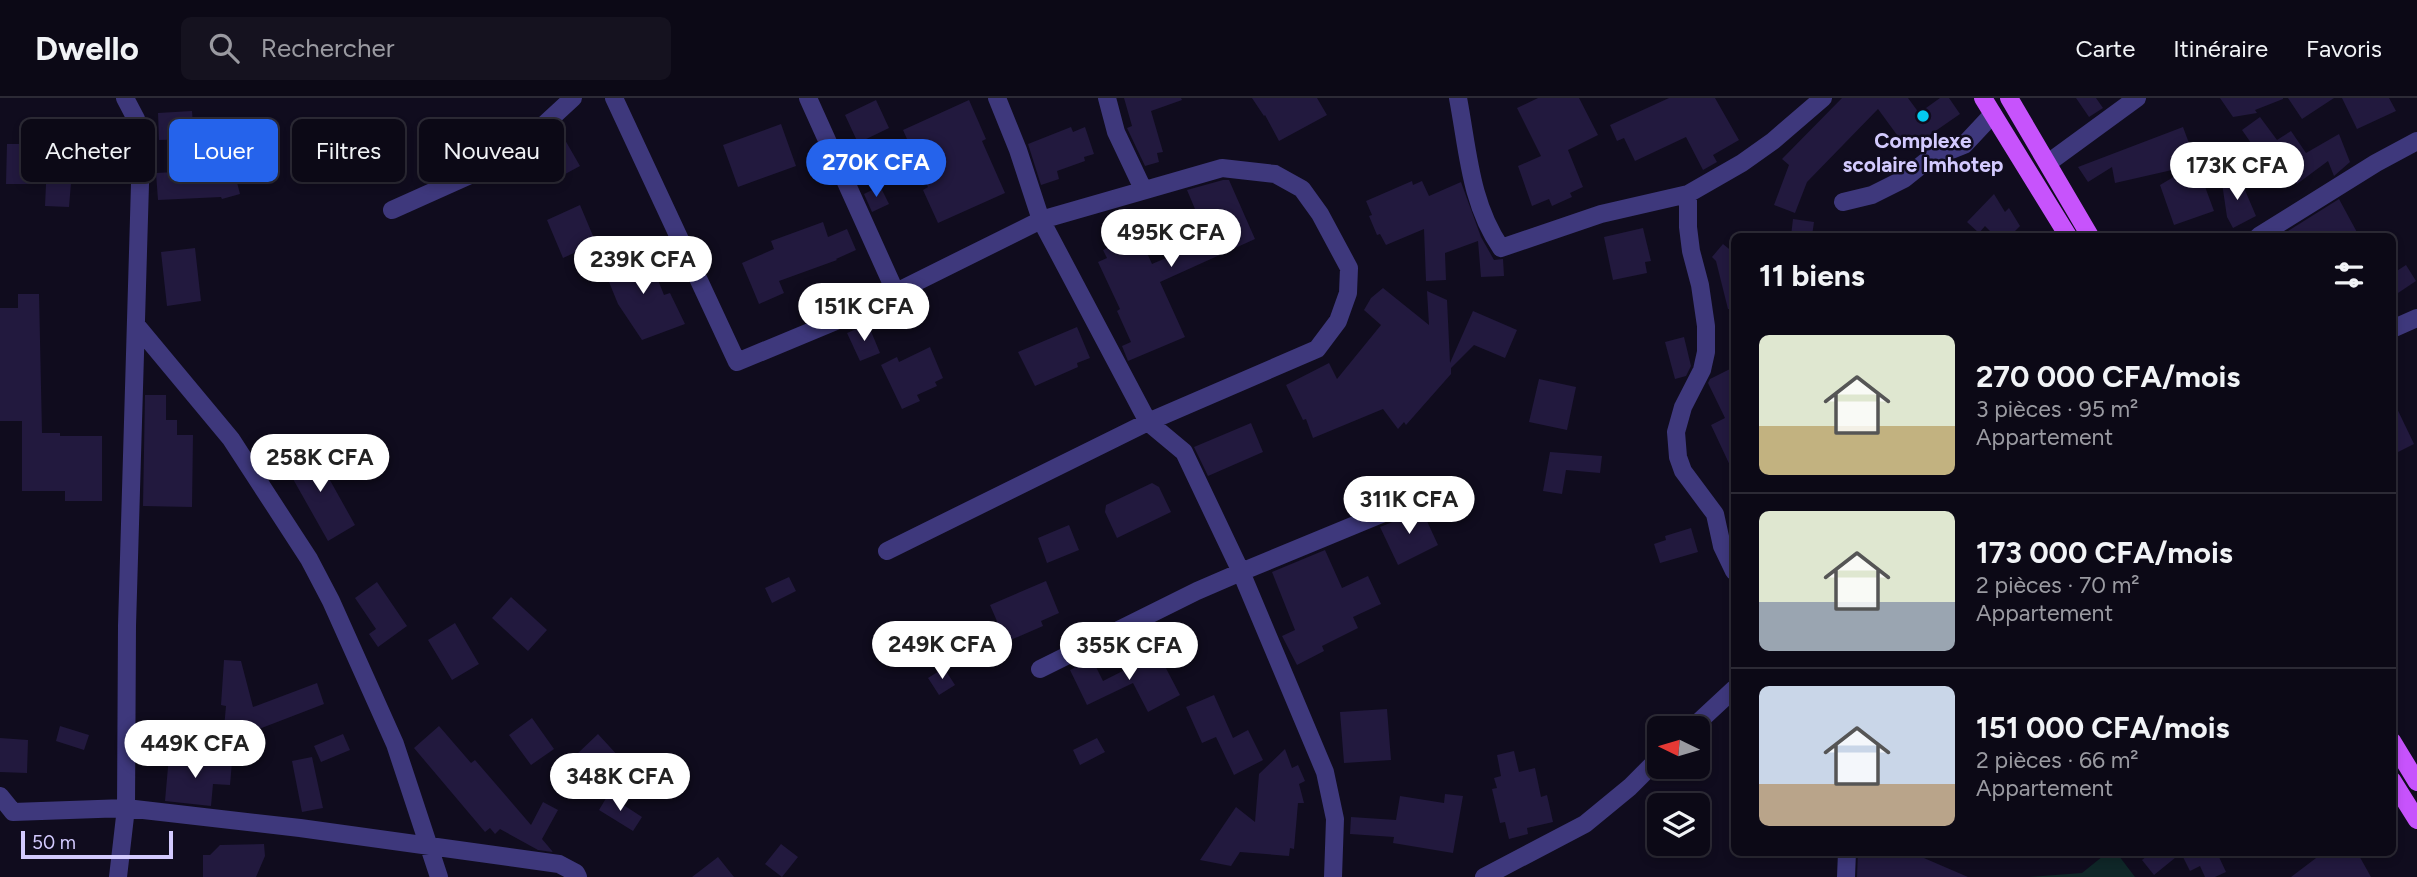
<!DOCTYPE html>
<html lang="fr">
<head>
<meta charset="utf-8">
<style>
  :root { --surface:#0c0916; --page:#15121f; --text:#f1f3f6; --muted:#9a9aa1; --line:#2c2a35; --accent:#2563eb }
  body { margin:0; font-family:Figtree,sans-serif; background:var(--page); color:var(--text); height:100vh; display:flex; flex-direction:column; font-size:26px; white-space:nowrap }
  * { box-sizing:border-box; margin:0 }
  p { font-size:23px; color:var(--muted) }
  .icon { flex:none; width:38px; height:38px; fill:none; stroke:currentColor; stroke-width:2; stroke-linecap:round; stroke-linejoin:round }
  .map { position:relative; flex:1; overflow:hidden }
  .side { position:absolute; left:1731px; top:135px; width:665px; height:623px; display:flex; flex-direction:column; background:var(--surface); border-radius:10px; box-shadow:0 4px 10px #0003,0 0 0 2px var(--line) }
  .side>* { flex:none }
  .top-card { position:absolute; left:21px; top:21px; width:665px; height:63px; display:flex; gap:14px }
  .needle { width:46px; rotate:275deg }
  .tools { position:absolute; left:1647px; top:618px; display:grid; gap:14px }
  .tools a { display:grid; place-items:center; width:63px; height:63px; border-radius:10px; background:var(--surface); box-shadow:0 4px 10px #0003,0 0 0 2px var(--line); font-size:35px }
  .scale { position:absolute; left:21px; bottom:18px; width:152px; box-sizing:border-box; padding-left:7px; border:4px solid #d3cafe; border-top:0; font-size:19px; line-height:24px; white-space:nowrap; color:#d3cafe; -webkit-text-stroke:5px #100c1e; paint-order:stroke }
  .price { position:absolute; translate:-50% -60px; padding:0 16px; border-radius:24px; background:#fff; color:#222; font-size:23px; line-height:46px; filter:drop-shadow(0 2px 4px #0008) }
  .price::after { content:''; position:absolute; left:50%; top:42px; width:21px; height:16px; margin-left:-10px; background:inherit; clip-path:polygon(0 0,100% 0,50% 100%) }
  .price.on { background:var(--accent); color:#fff }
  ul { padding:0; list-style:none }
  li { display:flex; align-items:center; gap:21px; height:175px; padding:0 28px }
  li+li { border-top:2px solid var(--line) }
  li span { display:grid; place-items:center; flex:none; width:196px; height:140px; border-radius:10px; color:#555 }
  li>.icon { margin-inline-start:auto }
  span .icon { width:84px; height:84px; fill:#fffc; stroke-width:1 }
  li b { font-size:30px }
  h2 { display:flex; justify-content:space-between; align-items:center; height:84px; padding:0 28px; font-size:30px }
  .chip { padding:0 24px; border-radius:10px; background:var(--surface); box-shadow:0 4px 10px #0003,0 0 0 2px var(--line); font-size:24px; line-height:63px }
  .chip.on { background:var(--accent); color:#fff }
  header { display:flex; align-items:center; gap:42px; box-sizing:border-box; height:98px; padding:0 35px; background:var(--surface); border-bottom:2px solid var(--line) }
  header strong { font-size:33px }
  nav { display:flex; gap:38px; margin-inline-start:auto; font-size:24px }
  .search { width:490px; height:63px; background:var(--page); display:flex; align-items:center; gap:18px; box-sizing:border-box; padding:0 24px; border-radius:10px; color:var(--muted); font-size:26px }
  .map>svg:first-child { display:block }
</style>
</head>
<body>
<header>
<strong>Dwello</strong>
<div class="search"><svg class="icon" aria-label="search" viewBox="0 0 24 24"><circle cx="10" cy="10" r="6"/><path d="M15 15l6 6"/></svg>Rechercher</div>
<nav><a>Carte</a><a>Itinéraire</a><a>Favoris</a></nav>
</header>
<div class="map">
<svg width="2417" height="779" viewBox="0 0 2417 779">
  <rect width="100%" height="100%" fill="#100c1e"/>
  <path fill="#0f2728" d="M 2108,754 L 2116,754 L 2135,779 L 2029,779 L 2082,775 Z"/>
  <path fill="#22193e" d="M 1124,0 L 1181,0 L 1182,2 L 1151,13 L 1163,54 L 1157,55 L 1159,64 L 1145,68 L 1127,30 L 1132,28 Z
    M 1252,0 L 1317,0 L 1327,17 L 1279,43 L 1265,17 L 1264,18 Z
    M 1538,0 L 1579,0 L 1598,37 L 1568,52 L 1583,89 L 1570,95 L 1572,99 L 1552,108 L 1549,101 L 1532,108 L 1518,68 L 1541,58 L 1517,10 Z
    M 1669,0 L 1715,0 L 1739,42 L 1713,57 L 1717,64 L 1703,72 L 1686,39 L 1635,63 L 1624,40 L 1617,43 L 1610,27 Z
    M 1842,0 L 1908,0 L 1919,15 L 1940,0 L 1949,0 L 1960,16 L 1908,52 L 1878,11 L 1807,84 L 1795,115 L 1774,107 L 1789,67 L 1782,61 Z
    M 2076,0 L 2096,0 L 2103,10 L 2089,19 Z
    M 2220,0 L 2283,0 L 2283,1 L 2255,12 L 2257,15 L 2233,19 Z
    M 2288,0 L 2334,0 L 2302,21 Z
    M 2342,0 L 2389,0 L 2396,13 L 2357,31 Z
    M 876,2 L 889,30 L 858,45 L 845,17 Z
    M 969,2 L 986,41 L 982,43 L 1005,95 L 938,125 L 923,92 L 928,89 L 903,32 Z
    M 192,13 L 194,41 L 159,42 L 158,15 Z
    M 2260,19 L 2277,42 L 2291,33 L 2306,55 L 2339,36 L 2350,64 L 2334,78 L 2328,63 L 2297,86 L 2289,75 L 2276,81 L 2242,32 Z
    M 781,26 L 796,68 L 738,89 L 723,47 Z
    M 1071,29 L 1073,34 L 1085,29 L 1094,56 L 1084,59 L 1085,63 L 1057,73 L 1059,81 L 1041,87 L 1028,46 Z
    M 2183,29 L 2214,113 L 2174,127 L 2160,87 L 2194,67 L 2115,85 L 2112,69 L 2088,84 L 2078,69 Z
    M 561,35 L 580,68 L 556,81 L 538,48 Z
    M 7,46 L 65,46 L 65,68 L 116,68 L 116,85 L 71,85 L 69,109 L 45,108 L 46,86 L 6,86 Z
    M 228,49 L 240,96 L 222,101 L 221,99 L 158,102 L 156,75 L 214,72 L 209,54 Z
    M 2239,78 L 2256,118 L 2233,130 L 2227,119 L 2222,85 Z
    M 1223,82 L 1229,82 L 1255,141 L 1160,184 L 1185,239 L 1128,263 L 1122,248 L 1131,244 L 1117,213 L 1120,211 L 1098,164 L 1107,160 L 1103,152 L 1120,145 L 1124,153 L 1142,144 L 1152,166 L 1208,142 L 1187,92 Z
    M 1412,83 L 1413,87 L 1422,83 L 1429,98 L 1461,84 L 1481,139 L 1494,162 L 1503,161 L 1504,178 L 1481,179 L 1478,143 L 1445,155 L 1446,182 L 1426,183 L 1424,131 L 1386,147 L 1380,136 L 1377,137 L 1369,118 L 1372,117 L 1366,103 Z
    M 880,88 L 889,106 L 872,114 L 864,96 Z
    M 1994,96 L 2005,114 L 2009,110 L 2020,128 L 2010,138 L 1995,138 L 1985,128 L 1979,135 L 1967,124 Z
    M 2339,101 L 2359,138 L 2280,138 Z
    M 580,107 L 596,145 L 563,160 L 547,122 Z
    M 1793,121 L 1814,124 L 1812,138 L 1791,138 Z
    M 823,124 L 828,139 L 847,131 L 856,152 L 836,161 L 837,162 L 779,183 L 784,195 L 759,206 L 742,165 L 774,151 L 771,143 Z
    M 1643,130 L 1651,163 L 1645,164 L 1647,175 L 1613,182 L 1604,139 Z
    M 1723,146 L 1734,155 L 1734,211 L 1728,211 L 1716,163 L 1712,159 Z
    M 644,147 L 664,197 L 670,195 L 685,226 L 642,242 L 618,206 L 607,179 L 623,171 L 616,158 Z
    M 195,150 L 201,203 L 167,208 L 161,154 Z
    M 2406,167 L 2416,183 L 2392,199 L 2392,176 Z
    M 1383,190 L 1429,227 L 1427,193 L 1447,202 L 1450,265 L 1473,213 L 1517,232 L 1505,260 L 1474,247 L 1451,270 L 1451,276 L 1406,327 L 1404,324 L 1398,331 L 1383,311 L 1313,340 L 1306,321 L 1303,322 L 1286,287 L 1329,265 L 1337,281 L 1381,227 L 1364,212 L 1371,200 Z
    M 18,196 L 39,196 L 42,335 L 60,335 L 60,338 L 102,338 L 102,403 L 65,403 L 65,393 L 22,393 L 22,323 L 0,323 L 0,210 L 18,210 Z
    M 868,226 L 880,255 L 860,263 L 847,235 Z
    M 1077,229 L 1090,260 L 1077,265 L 1078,269 L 1035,288 L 1018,254 Z
    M 1684,239 L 1691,268 L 1686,278 L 1675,281 L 1665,244 Z
    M 930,249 L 943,280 L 935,284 L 937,288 L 917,297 L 920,303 L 902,311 L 881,267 L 897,259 L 899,264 Z
    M 1734,269 L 1734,376 L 1711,327 L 1725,320 L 1708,285 L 1710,281 Z
    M 1539,281 L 1576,289 L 1567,332 L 1529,324 Z
    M 145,297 L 166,297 L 166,322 L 177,322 L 177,337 L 193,337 L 192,409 L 143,408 Z
    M 2392,300 L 2414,346 L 2392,357 Z
    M 1251,325 L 1263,354 L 1208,378 L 1194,349 Z
    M 312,350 L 355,427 L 328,443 L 284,365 Z
    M 1550,354 L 1602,358 L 1600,375 L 1566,372 L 1562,396 L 1543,393 Z
    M 1152,385 L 1159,389 L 1171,414 L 1117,440 L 1105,414 L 1106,407 Z
    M 1420,408 L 1438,447 L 1398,467 L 1380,429 L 1400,421 L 1406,414 Z
    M 1069,427 L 1079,452 L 1047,465 L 1038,440 Z
    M 1691,430 L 1698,454 L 1660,465 L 1654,446 L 1666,442 L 1665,438 Z
    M 1325,452 L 1342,490 L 1368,478 L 1381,506 L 1353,519 L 1358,530 L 1322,548 L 1324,553 L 1297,567 L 1282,538 L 1295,532 L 1272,474 Z
    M 789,479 L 796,493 L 772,505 L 765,490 Z
    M 1046,483 L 1059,515 L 1041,523 L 1043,528 L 1006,544 L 990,507 Z
    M 377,484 L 407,528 L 378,549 L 369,536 L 376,531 L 355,500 Z
    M 511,499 L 547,532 L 528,553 L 492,520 Z
    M 455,525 L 479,566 L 452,582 L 428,542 Z
    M 1158,555 L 1180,597 L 1148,614 L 1133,585 L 1087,607 L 1070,572 L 1092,561 L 1103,583 Z
    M 224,562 L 241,563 L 253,609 L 317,585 L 324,606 L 259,631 L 262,644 L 223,641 L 226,608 L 221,607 Z
    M 944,570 L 955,587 L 939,597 L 928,580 Z
    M 1214,597 L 1233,640 L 1248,632 L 1263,662 L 1234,677 L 1216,639 L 1202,645 L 1186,609 Z
    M 1387,611 L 1391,662 L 1344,665 L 1340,614 Z
    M 532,620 L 554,651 L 531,667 L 509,637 Z
    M 60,628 L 89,637 L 84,652 L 56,643 Z
    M 439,628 L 471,665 L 475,662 L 531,727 L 543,704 L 558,712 L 542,741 L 553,754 L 538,752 L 500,731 L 495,736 L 490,730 L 485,734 L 414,650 Z
    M 343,636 L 350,652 L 321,664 L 314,648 Z
    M 598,636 L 631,672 L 609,692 L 577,656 Z
    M 0,640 L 28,642 L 27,675 L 0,674 Z
    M 1097,640 L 1105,654 L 1080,667 L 1073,652 Z
    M 1285,651 L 1292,670 L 1298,667 L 1305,683 L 1299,686 L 1304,705 L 1298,705 L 1294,751 L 1290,750 L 1289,758 L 1240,754 L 1231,768 L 1200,762 L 1236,709 L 1255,724 L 1259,676 Z
    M 1514,653 L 1519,674 L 1535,670 L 1541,699 L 1547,697 L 1553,724 L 1527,730 L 1528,736 L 1509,741 L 1505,724 L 1500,725 L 1492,691 L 1497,690 L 1494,680 L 1501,678 L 1497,657 Z
    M 169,658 L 232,664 L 230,687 L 213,686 L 211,708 L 165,703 Z
    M 312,659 L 323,710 L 302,714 L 292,663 Z
    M 1445,696 L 1463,698 L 1453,755 L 1393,745 L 1394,739 L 1350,736 L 1351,719 L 1396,722 L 1400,698 L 1444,705 Z
    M 608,697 L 642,719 L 633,733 L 599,712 Z
    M 264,746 L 265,758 L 256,779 L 203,779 L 203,757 L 210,757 L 220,747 Z
    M 781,746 L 798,759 L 782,779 L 765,766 Z
    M 1858,754 L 1910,754 L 1968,779 L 1857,779 Z
    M 2152,754 L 2228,754 L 2219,759 L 2226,774 L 2215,779 L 2205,779 L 2200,768 L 2190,773 L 2181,755 L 2154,777 L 2142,762 Z
    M 2324,754 L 2357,754 L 2371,779 L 2291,779 Z
    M 718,759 L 734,779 L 692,779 Z"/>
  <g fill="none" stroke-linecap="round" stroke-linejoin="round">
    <path stroke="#3e387c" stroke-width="18" d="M 614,0 L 737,264 L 848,218 L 1041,122 L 1222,70 L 1275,76 L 1302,91 L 1320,116 L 1349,170 L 1348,195 L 1338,223 L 1317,251 L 1148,324 L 887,453
      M 808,0 L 895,193
      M 997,0 L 1018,52 L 1041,122 L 1148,324 L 1184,354 L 1241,474 L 1396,410
      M 1107,0 L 1116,34 L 1143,91
      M 1458,0 C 1468,52 1470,105 1501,150 L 1601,116 L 1688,96 L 1742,65 L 1773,43 L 1823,0
      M 2048,65 L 2137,0
      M 1688,96 L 1688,129 L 1691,153 L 1700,187 L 1706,228 L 1706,254 L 1702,272 L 1683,309 L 1676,334 L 1678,359 L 1683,373 L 1715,416 L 1722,448 L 1734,473
      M 1843,104 L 1872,97 L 1904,81 L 1929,61 L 1964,47 L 1993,16
      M 392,112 L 508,60 L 573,0
      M 2259,138 L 2376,65 L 2417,43
      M 137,228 L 231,341 L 309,461 L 331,503 L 395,646 L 439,779
      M 2392,231 L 2417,220
      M 1040,571 L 1197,493 L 1241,474 L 1325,674 L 1335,721 L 1333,779
      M 1692,630 L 1734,591
      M 0,698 L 13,714 L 126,710 L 127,528 L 141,52 L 136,21 L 125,0
      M 118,779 L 126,710 L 300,730 L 559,766 L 576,775 L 578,779
      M 1484,779 L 1585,726 L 1630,689 L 1659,660
      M 1846,779 L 1847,754"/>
    <path stroke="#c753fc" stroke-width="18" d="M 1983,0 L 2068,138
      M 2009,0 L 2090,138
      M 2392,643 L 2417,684
      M 2392,682 L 2417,722"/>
  </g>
  <circle fill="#04cbf0" stroke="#100c1e" stroke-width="2.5" cx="1923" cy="18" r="7"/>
  <g text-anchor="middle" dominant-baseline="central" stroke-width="5" stroke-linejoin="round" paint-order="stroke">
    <g font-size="21" font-weight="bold" fill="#d3cafe" stroke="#100c1e">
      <text x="1923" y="42">Complexe<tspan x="1923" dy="24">scolaire Imhotep</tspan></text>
    </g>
  </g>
</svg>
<div class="tools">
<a><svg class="needle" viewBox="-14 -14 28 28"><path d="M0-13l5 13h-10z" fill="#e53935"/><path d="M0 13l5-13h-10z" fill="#9a9aa1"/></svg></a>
<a><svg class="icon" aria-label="layers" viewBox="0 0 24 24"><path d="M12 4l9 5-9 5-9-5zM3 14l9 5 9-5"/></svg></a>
</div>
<div class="scale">50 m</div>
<b class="price on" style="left:876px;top:101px">270K CFA</b>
<b class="price" style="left:2237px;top:104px">173K CFA</b>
<b class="price" style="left:1171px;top:171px">495K CFA</b>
<b class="price" style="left:643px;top:198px">239K CFA</b>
<b class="price" style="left:864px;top:245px">151K CFA</b>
<b class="price" style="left:320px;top:396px">258K CFA</b>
<b class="price" style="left:1409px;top:438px">311K CFA</b>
<b class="price" style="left:942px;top:583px">249K CFA</b>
<b class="price" style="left:1129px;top:584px">355K CFA</b>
<b class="price" style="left:195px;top:682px">449K CFA</b>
<b class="price" style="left:620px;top:715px">348K CFA</b>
<div class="top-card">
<a class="chip">Acheter</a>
<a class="chip on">Louer</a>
<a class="chip">Filtres</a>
<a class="chip">Nouveau</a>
</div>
<section class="side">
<h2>11 biens<svg class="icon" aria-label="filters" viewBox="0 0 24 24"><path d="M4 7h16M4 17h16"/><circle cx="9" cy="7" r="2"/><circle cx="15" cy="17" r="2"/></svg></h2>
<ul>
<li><span style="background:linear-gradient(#dfe7d0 65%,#c2b280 0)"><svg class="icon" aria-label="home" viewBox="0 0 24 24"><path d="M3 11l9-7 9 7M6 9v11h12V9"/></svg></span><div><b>270 000 CFA/mois</b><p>3 pièces · 95 m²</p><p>Appartement</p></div></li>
<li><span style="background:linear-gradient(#dfe7d0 65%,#9aa5b1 0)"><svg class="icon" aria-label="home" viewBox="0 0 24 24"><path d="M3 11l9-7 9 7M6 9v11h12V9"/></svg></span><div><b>173 000 CFA/mois</b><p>2 pièces · 70 m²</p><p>Appartement</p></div></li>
<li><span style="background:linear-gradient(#c9d6e8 70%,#b9a48a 0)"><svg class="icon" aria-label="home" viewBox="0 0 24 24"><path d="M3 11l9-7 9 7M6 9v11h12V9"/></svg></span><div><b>151 000 CFA/mois</b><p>2 pièces · 66 m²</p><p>Appartement</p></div></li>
</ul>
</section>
</div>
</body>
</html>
